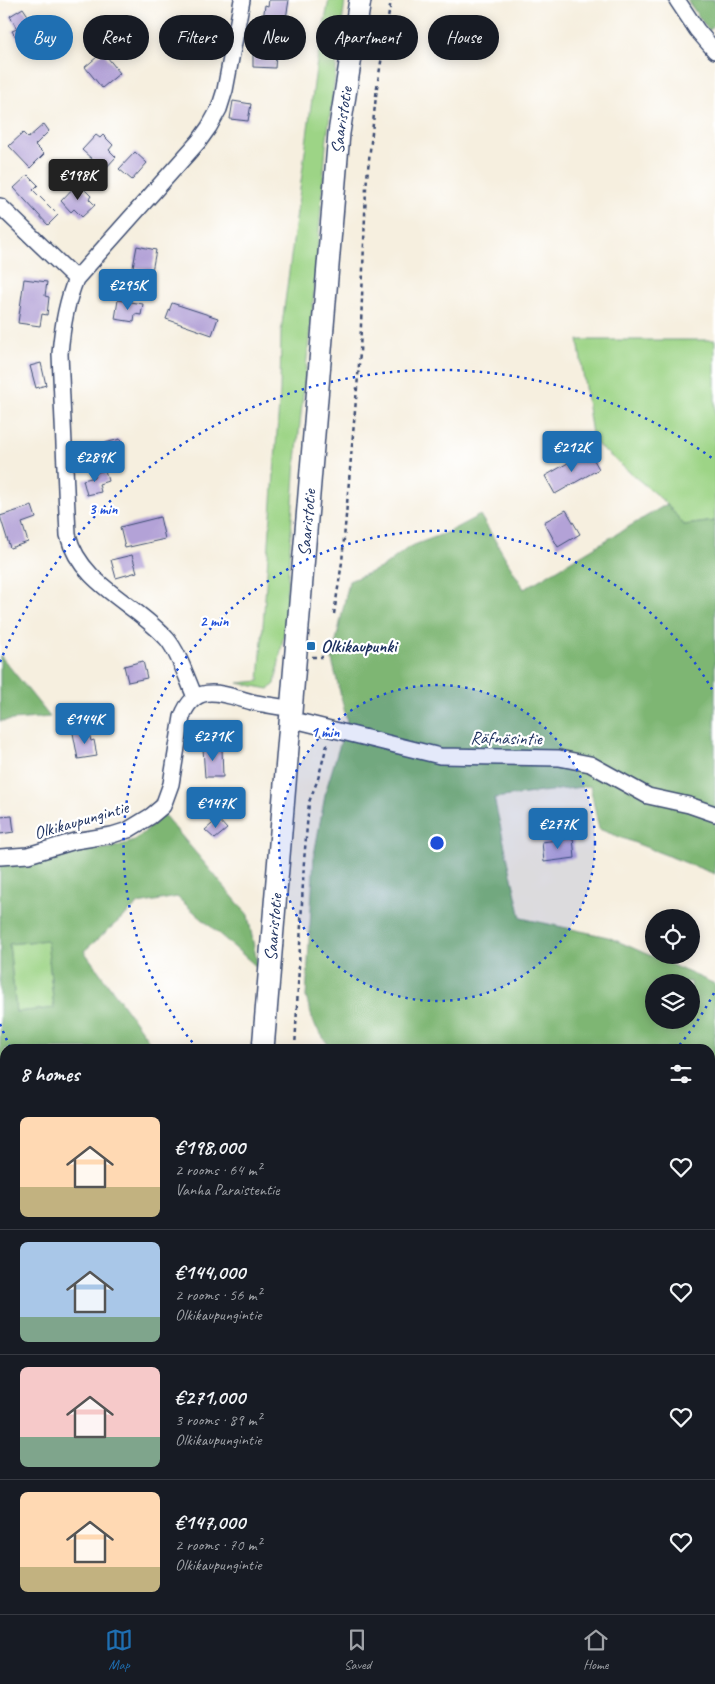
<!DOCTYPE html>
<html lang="en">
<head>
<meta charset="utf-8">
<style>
  :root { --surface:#171b24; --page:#20242c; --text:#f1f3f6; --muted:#9ea1a6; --line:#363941; --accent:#1f6fb2 }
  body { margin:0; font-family:Caveat,sans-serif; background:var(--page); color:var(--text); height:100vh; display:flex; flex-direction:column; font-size:19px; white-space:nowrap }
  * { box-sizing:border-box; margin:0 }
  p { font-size:16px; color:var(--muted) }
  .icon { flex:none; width:28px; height:28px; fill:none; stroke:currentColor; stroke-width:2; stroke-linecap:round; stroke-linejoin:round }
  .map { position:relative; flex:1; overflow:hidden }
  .drawer { position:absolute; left:0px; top:1044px; width:715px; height:571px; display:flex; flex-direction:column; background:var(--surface); border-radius:15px 15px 0 0; box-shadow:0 2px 12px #0003 }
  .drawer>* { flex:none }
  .top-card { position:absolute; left:15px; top:15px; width:685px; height:45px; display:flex; gap:10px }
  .controls { position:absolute; left:645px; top:909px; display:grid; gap:10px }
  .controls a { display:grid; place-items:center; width:55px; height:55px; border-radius:50%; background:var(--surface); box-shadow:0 2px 12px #0003; font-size:25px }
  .price { position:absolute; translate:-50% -42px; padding:0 11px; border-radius:5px; background:var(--accent); color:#fff; font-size:16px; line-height:32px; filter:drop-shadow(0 1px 2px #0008) }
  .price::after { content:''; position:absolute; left:50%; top:30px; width:15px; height:11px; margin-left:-8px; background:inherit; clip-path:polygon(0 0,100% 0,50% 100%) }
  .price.selected { background:#222; color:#fff }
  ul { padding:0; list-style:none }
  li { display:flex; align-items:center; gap:15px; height:125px; padding:0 20px }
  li+li { border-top:1px solid var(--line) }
  li span { display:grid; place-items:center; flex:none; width:140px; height:100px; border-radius:8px; color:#555 }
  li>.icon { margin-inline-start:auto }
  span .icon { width:60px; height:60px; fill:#fffc; stroke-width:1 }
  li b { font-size:21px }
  h2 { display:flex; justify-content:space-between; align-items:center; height:60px; padding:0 20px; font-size:21px }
  .tag { padding:0 18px; border-radius:22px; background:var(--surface); box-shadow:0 2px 12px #0003; font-size:18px; line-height:45px }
  .tag.selected { background:var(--accent); color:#fff }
  .dock { display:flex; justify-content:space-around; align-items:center; height:70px; border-top:1px solid var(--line); background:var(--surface); font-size:14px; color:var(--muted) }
  .dock a { display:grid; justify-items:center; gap:2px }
  .dock .selected { color:var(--accent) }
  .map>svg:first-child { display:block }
</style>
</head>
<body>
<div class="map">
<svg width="715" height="1614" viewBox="0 0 715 1614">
  <rect width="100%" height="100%" fill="#fff"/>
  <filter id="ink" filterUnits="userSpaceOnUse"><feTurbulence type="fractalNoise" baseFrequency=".02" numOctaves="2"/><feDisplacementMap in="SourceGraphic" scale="10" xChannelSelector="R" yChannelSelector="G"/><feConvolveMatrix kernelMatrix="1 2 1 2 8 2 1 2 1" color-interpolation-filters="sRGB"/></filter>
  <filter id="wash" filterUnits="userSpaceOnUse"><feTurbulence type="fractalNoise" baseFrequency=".0096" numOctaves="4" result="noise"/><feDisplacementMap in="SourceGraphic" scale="20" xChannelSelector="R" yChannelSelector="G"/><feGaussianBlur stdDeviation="1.12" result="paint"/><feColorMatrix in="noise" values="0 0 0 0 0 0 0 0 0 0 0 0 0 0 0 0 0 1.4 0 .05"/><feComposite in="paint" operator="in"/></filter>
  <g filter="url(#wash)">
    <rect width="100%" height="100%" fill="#f6efdf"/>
    <path fill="#9dd486" stroke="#5c8272" d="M 329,0 L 345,0 L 326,146 L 314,294 L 296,460 L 284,633 L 275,684 L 269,689 L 238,683 L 259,681 L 280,391 L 281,332 L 317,61 Z
      M 578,340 L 715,340 L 715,521 L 684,525 L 667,504 L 593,441 Z
      M 47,940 L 54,1009 L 16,1012 L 9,944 Z"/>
    <path fill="#7eb673" stroke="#4c7268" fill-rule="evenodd" d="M 687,0 L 715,0 L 715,24 L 709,31 Z
      M 667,504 L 684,525 L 715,521 L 715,874 L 599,829 L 590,786 L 494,798 L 521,918 L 608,937 L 715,984 L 715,1159 L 710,1168 L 710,1049 L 331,1049 L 314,1024 L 306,997 L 314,855 L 326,790 L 347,721 L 332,660 L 349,581 L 383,567 L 409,547 L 448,532 L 480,515 L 524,589 ZM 654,982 L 691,982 L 691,1020 L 654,1020 Z
      M 0,655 L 50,717 L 0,721 Z
      M 164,815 L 248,915 L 258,968 L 177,897 L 138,904 L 84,951 L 155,1049 L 5,1049 L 5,1267 L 0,1260 L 0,864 L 53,859 L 79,851 L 111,848 L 134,841 ZM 47,940 L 54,1008 L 16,1012 L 9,944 Z
      M 5,1297 L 5,1348 C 0,1334 0,1310 5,1297 Z"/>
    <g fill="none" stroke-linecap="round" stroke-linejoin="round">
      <path stroke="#4bbac1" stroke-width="4" d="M 710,1534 L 715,1527
        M 644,1614 L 648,1610"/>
    </g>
    <g id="blocks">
      <path fill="#b3a2d7" d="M 269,0 L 289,0 L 283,37 L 265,34 L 266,29 L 262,28 L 265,5 L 268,6 Z
        M 23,8 L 35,26 L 31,29 L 38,42 L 24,50 L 12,31 L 17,29 L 10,16 Z
        M 106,22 L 113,32 L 101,41 L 93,31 Z
        M 103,52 L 120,73 L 102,88 L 85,67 Z
        M 253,52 L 276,54 L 275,68 L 253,67 Z
        M 233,101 L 251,104 L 248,121 L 230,119 Z
        M 44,124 L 49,131 L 35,145 L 44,154 L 30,168 L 9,146 L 23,133 L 28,138 Z
        M 96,135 L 100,138 L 103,135 L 113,145 L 109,150 L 116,157 L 104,170 L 82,150 Z
        M 135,152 L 147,163 L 132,180 L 119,169 Z
        M 28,175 L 38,185 L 33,190 L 58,215 L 48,225 L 14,188 Z
        M 76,185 L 78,187 L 80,185 L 91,196 L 89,199 L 95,205 L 82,217 L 74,209 L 71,212 L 61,201 Z
        M 137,246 L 156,250 L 152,271 L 133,267 Z
        M 24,279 L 47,282 L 45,296 L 49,297 L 47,315 L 42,314 L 40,326 L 18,323 Z
        M 118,300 L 143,304 L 141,315 L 135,314 L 134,322 L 115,319 Z
        M 172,303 L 218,318 L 212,335 L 166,319 Z
        M 41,363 L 46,385 L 36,388 L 30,366 Z
        M 120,439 L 123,448 L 93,456 L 90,447 Z
        M 589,451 L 599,469 L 555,494 L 545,476 Z
        M 105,470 L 108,481 L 99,484 L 101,492 L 87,495 L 83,480 L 95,477 L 94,473 Z
        M 32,506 L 36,518 L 22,523 L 28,542 L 10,548 L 0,516 Z
        M 566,510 L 580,534 L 558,547 L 544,522 Z
        M 160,517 L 165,539 L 125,548 L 120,527 Z
        M 132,555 L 137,572 L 116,578 L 111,560 Z
        M 143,661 L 147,678 L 128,682 L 124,666 Z
        M 88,729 L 91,741 L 94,740 L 97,756 L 78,759 L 73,733 Z
        M 203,748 L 222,748 L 223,777 L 205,777 Z
        M 12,816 L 14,832 L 0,834 L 0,817 Z
        M 218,819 L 227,829 L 215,839 L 205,830 Z
        M 573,838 L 575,858 L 544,862 L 542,842 Z"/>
    </g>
  </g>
  <g filter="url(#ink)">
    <use href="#blocks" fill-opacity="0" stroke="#3c4c71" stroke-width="1"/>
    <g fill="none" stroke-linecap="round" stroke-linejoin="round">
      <defs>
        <path id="street" d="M 677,0 L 697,30 L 715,51
          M 0,206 L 76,279
          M 195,697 C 187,679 179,653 167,639 C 135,603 80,584 68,535 L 60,354 C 62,329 66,303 76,279 L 199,141 L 209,127 L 219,109 L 225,90 L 242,0
          M 290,719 L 440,756 L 559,758 L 590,764 L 648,796 L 689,805 L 715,814
          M 0,857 L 28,855 L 75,841 L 112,835 L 128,830 L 151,816 L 163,806 L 171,784 L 182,717 C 195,680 225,695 252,702 C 265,705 278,706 291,709
          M 710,1168 L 715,1159"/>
        <g id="secondary">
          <path id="s1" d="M 263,1049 L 339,133 L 360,0"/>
          <path d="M 179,1614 L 180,1610"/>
        </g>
      </defs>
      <use href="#street" stroke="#3c4c71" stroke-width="18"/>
      <use href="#secondary" stroke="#3c4c71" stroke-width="24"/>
      <path stroke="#3c4c71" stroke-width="2.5" stroke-dasharray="4 4" stroke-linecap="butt" d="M 334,614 L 342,562 L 360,353 L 366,187 L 377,87 L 391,0
        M 312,657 L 323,657
        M 295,1049 L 304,861 L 309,802 L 318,779 L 328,741
        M 563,1610 L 565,1614
        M 214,1614 L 215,1610"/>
      <use href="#street" stroke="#fff" stroke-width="15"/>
      <use href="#secondary" stroke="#fff" stroke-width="21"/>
    </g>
  </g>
  <circle cx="437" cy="843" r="158" fill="#1d4ed8" fill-opacity=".12"/>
  <g fill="none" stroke="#1d4ed8" stroke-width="2.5" stroke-dasharray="2.5 5">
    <circle cx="437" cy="843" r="158"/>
    <path d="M714 993A315 315 0 0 1 677 1048M197 1048A315 315 0 1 1 714 693"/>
    <path d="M10 1047A473 473 0 0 1 0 1024M0 662A473 473 0 0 1 712 458"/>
  </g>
  <rect fill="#1f6fb2" stroke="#fff" stroke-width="2" x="306" y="641" width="10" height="10" rx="2.5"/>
  <g text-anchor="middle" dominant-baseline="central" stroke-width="4.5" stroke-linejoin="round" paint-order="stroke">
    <g font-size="18" fill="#1b2f5e" stroke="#fff">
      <text stroke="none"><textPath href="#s1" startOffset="932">Saaristotie</textPath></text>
      <text stroke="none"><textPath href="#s1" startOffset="528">Saaristotie</textPath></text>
      <text transform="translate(506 738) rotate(1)">Räfnäsintie</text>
      <text transform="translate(81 820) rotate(-16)">Olkikaupungintie</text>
      <text stroke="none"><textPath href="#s1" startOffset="122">Saaristotie</textPath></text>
    </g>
    <g font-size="18" font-weight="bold" fill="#1b2f5e" stroke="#fff" text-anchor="start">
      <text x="321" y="646">Olkikaupunki</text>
    </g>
  </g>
  <circle cx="437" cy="843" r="8" fill="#1d4ed8" stroke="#fff" stroke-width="2.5"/>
  <g font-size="15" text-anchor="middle" font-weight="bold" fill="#1d4ed8" stroke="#fff" stroke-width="4.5" stroke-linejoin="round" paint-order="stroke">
    <text x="103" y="514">3 min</text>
    <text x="214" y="626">2 min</text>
    <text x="325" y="737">1 min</text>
  </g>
</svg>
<div class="controls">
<a><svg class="icon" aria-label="locate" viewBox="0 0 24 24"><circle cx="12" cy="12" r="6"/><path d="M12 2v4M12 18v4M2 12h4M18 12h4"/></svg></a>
<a><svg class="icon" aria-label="layers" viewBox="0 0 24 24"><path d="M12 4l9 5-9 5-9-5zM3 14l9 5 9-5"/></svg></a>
</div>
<b class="price selected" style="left:78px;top:201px">€198K</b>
<b class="price" style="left:128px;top:311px">€295K</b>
<b class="price" style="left:572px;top:473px">€212K</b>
<b class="price" style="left:95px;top:483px">€289K</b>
<b class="price" style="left:85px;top:745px">€144K</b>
<b class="price" style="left:213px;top:762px">€271K</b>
<b class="price" style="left:216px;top:829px">€147K</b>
<b class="price" style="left:558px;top:850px">€277K</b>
<div class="top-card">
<a class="tag selected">Buy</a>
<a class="tag">Rent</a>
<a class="tag">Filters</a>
<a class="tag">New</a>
<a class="tag">Apartment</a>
<a class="tag">House</a>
</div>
<section class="drawer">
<h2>8 homes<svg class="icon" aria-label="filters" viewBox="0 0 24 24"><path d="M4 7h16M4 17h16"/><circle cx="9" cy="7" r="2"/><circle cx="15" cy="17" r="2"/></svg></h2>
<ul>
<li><span style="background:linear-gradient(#ffd9b3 70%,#c2b280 0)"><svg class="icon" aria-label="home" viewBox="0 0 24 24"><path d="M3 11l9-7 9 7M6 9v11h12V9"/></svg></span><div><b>€198,000</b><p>2 rooms · 64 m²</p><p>Vanha Paraistentie</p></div><svg class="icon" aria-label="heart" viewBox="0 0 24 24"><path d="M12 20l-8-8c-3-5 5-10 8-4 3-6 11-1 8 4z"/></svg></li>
<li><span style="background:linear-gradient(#a9c7e8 75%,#7fa58c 0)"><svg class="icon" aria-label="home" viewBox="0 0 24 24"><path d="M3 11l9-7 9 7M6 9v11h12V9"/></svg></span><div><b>€144,000</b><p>2 rooms · 56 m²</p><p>Olkikaupungintie</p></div><svg class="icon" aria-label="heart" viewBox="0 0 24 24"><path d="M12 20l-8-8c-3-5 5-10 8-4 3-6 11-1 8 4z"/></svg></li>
<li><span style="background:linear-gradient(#f6c9c9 70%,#7fa58c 0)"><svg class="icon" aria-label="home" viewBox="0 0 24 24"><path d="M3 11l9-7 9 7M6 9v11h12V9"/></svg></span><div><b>€271,000</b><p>3 rooms · 89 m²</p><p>Olkikaupungintie</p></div><svg class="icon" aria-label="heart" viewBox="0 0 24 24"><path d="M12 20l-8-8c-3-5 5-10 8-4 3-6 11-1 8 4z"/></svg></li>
<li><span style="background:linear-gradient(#ffd9b3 75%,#c2b280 0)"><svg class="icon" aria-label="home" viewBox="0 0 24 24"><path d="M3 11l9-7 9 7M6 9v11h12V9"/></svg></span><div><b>€147,000</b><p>2 rooms · 70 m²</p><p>Olkikaupungintie</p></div><svg class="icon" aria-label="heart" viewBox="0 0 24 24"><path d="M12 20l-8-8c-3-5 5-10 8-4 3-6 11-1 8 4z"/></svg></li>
</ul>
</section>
</div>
<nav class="dock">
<a class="selected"><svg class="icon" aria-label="map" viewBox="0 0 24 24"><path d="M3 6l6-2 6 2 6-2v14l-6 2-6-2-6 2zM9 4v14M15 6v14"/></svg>Map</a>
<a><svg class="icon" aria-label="saved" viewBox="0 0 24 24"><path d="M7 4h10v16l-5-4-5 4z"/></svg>Saved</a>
<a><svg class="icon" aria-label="home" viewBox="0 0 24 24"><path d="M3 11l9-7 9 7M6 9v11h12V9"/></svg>Home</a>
</nav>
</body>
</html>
